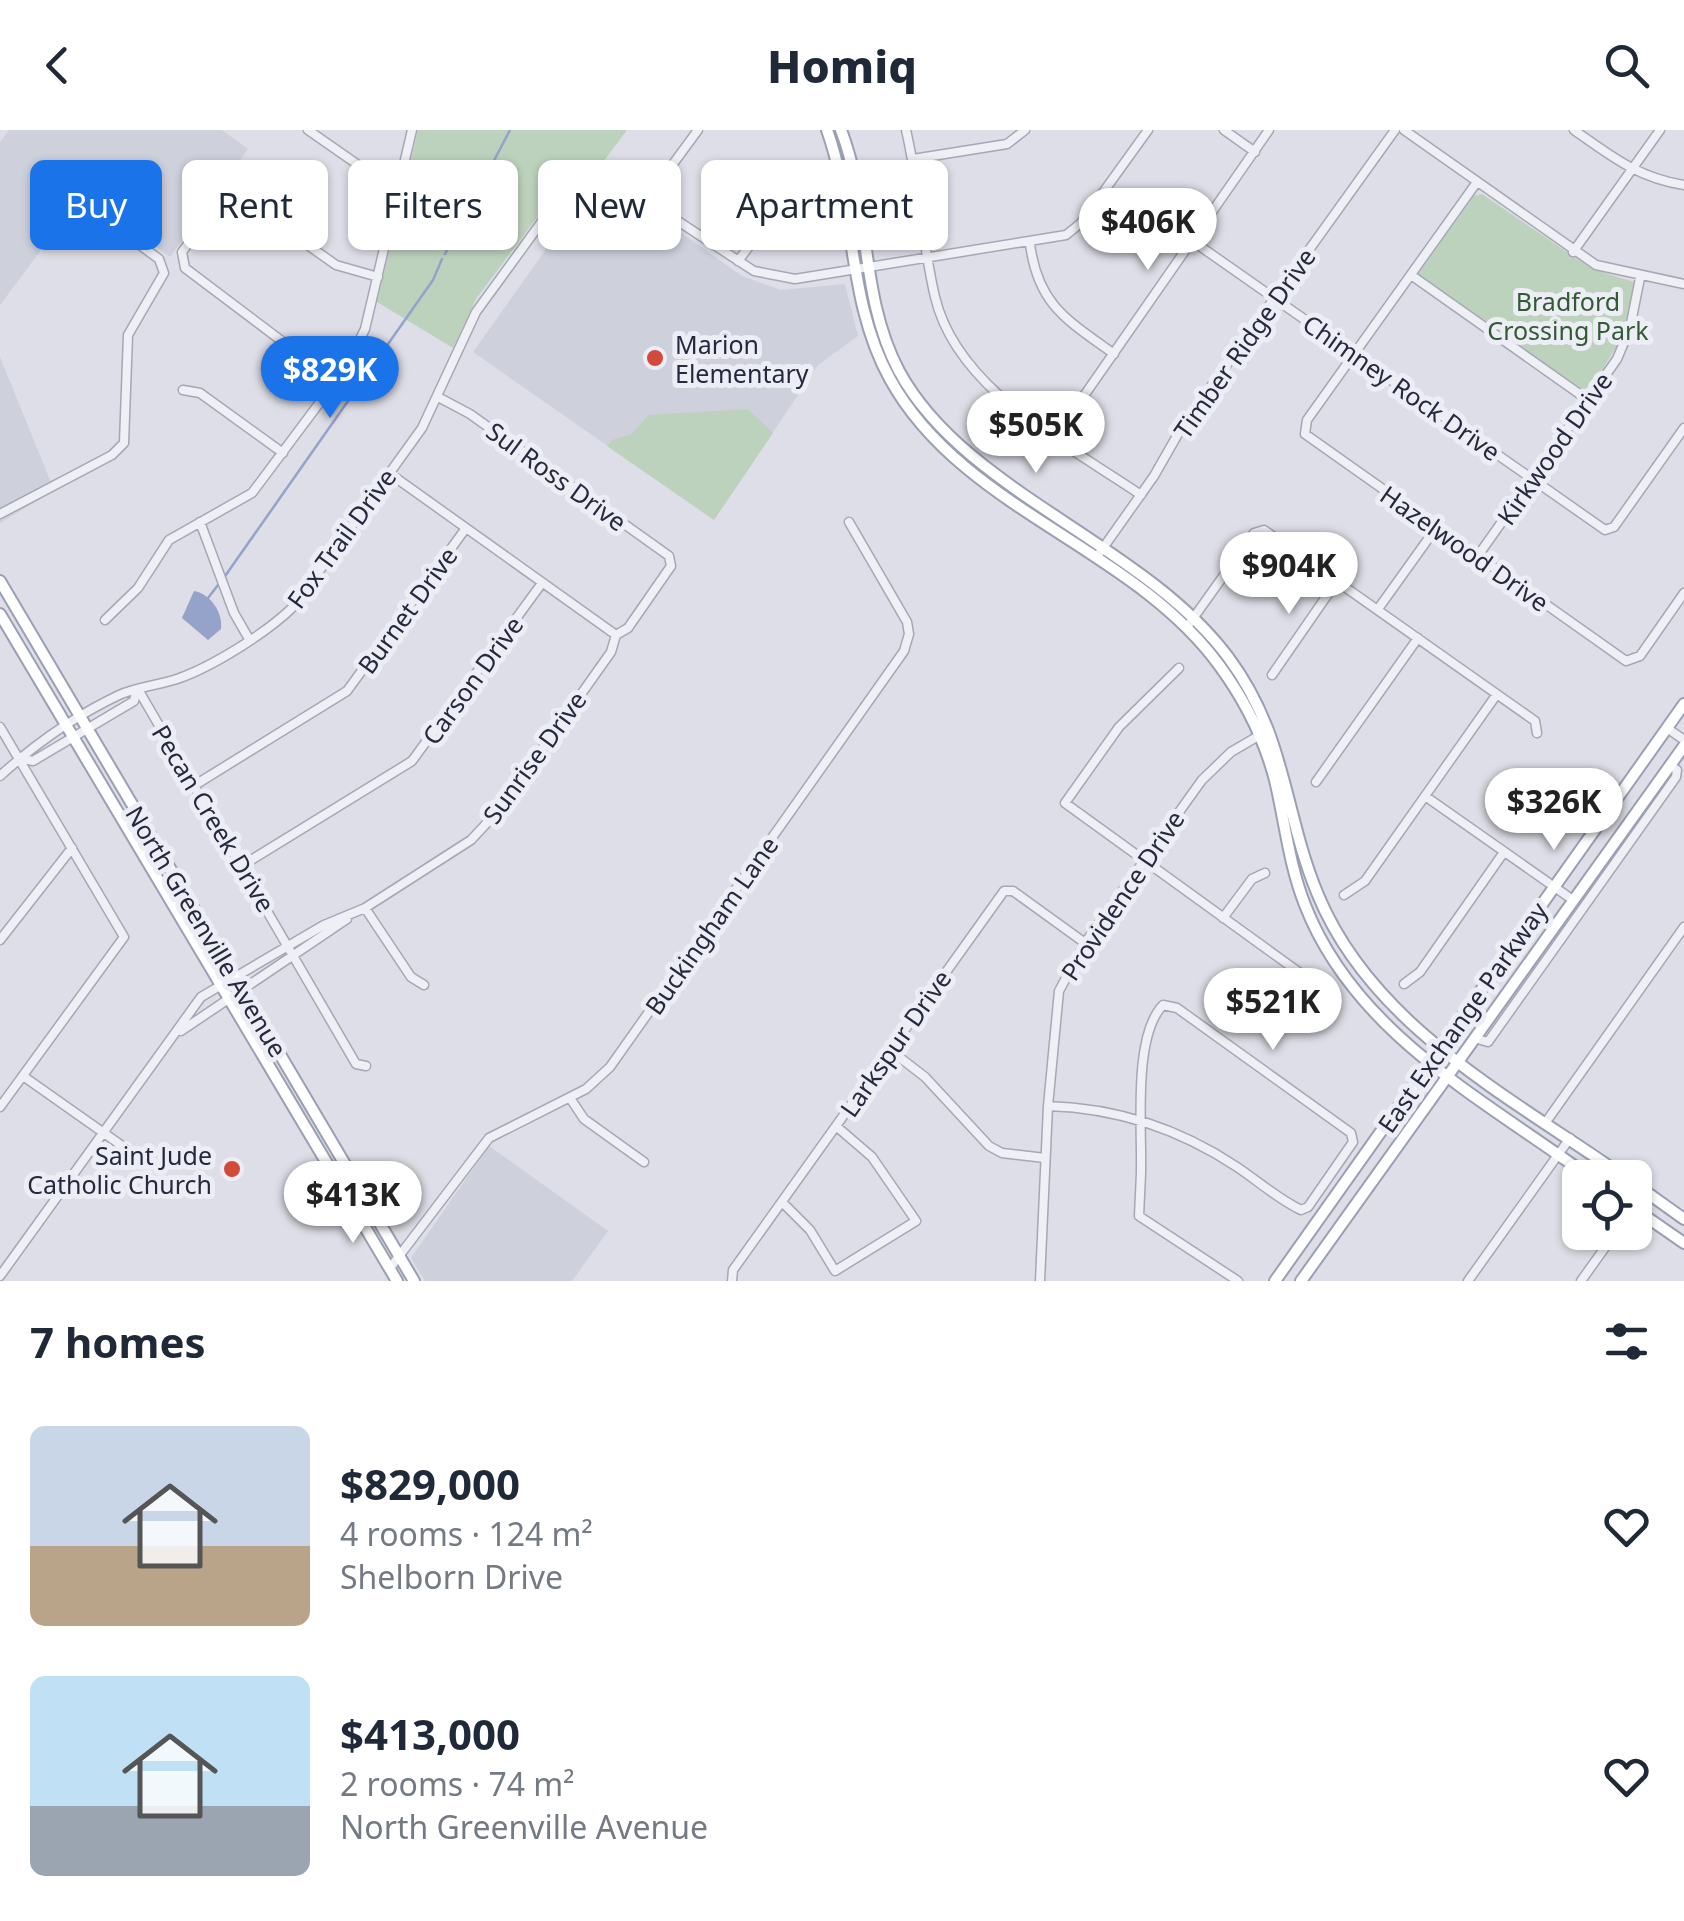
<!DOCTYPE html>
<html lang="en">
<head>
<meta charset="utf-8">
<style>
  :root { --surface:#fff; --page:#f2f2f3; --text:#1f2937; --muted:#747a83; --accent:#1a73e8 }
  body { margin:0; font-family:"Noto Sans",sans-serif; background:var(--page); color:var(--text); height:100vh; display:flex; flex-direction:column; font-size:38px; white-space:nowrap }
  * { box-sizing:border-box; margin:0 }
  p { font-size:32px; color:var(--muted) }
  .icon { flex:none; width:55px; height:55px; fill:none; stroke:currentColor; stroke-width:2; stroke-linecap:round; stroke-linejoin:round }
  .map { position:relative; height:1151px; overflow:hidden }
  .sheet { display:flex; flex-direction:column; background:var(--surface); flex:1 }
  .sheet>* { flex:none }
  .banner { position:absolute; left:30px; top:30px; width:1000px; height:90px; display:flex; gap:20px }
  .controls { position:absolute; left:1562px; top:1030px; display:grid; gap:20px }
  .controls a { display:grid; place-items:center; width:90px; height:90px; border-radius:15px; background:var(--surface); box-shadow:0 2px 8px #0004; font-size:50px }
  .price { position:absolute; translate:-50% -85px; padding:0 22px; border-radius:35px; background:#fff; color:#222; font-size:32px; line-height:65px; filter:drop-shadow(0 2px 5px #0008) }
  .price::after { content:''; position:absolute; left:50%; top:60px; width:30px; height:22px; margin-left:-15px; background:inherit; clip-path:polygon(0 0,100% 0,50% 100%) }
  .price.on { background:var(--accent); color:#fff }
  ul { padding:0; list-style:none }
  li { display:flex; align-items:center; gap:30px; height:250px; padding:0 30px }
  li span { display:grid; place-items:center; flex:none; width:280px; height:200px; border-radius:15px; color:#555 }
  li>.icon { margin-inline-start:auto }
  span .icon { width:120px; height:120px; fill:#fffc; stroke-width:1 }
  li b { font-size:42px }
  h2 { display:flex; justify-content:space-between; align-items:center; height:120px; padding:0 30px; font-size:42px }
  .pill { padding:0 35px; border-radius:15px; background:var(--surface); box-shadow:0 2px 8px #0004; font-size:35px; line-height:90px }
  .pill.on { background:var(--accent); color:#fff }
  header { display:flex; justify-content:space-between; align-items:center; height:130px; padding:0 30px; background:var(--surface); font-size:45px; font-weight:800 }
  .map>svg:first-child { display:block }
</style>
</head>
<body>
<header><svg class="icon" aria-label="back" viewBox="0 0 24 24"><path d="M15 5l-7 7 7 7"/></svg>Homiq<svg class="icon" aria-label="search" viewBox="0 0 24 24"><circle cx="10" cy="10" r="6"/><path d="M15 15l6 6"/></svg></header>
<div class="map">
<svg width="1684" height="1151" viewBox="0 0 1684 1151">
  <rect width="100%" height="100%" fill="#dddee7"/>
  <path fill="#ced0dc" d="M 9,0 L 222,0 L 248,19 L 170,127 L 83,64 L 0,175 L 0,12 Z
    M 619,59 L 742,146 L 781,160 L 845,154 L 858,206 L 818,235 L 714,390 L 473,222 L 588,60 Z
    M 0,227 L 52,355 L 47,365 L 0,393 Z
    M 489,1016 L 608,1101 L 572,1151 L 425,1151 L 411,1128 Z"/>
  <path fill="#bdd2bd" d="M 418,0 L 627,0 L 594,44 L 556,62 L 476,169 L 453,218 L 377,172 Z
    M 1482,64 L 1592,139 L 1634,152 L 1623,206 L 1588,263 L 1418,144 L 1474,66 Z
    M 748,279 L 773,303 L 714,390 L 607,316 L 612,310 L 632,304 L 648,285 Z"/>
  <path fill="#95a2c9" d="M 194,461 C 211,464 223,483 221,499 L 208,510 L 182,488 Z"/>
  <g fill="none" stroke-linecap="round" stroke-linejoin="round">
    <path stroke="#95a2c9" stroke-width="2.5" d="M 445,124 L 510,0
      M 223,449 L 433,150 L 442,129
      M 208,468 L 218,455"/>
    <defs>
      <path id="minor" d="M 308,0 L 364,39 L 399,50
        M 906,0 C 919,55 922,112 935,167 C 957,260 1068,315 1141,365
        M 1224,0 L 1255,22
        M 1404,0 L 1596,135 L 1684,154
        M 1574,0 C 1611,26 1638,48 1684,55
        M 913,29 L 1007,14 L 1025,0
        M 1477,52 L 1307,290 L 1305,304 L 1626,531 L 1640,526 L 1684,463
        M 648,68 L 698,0
        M 1194,112 L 1605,400 L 1614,397 L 1684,298
        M 1030,114 C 1038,175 1067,190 1114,224
        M 1573,122 L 1660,0
        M 738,131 L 779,77 L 813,53
        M 1411,145 L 1588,270
        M 336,252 L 185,138 L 182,122 L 224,65 L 234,63 L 336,135 L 378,147
        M 183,260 L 200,263 L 283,323
        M 1056,306 L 1269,0
        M 389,343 L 616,505
        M 0,384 L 112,325 L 124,313 L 128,205 L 164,143 L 159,129 L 70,64
        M 200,392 L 234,483 L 249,509
        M 1477,427 L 1617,229 L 1630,198 L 1640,148
        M 1096,428 L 1154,346 L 1182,297 L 1395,0
        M 1378,479 L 1436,398
        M 105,490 L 138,458 L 169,410 L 252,363 L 347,236 L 365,199 L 412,0
        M 1187,497 L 1254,403 L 1264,400 L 1535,591 L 1537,603
        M 1179,538 L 1119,597 L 1065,673 L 1329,864
        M 1272,545 L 1337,451
        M 139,561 L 356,934 L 366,936
        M 0,597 L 124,807 L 0,977
        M 1667,598 L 1684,610
        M 23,629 L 33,631 L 134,571 L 136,563
        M 0,646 C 35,614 75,586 119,565 C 136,557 159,555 177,549 C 212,537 268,502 294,476 L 422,298 L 476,182 L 559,68 C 578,53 596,47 620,53 L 754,141 L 795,149 L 1066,105 L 1081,93 L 1148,0
        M 1316,652 L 1418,508
        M 195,655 L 347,561 L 466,398
        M 1425,666 L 1573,770
        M 243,735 L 412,631 L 542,453
        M 1344,765 L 1365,751 L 1497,564
        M 365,778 L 411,847 L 424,855
        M 1223,788 L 1252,749 L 1265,743
        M 0,810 L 72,718
        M 1404,854 L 1420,842 L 1504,722
        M 181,901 L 347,789
        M 1474,908 L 1488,912 L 1676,647 L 1677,640 L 1670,635
        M 890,920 L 925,947 L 989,1016 L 1002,1023 L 1045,1028
        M 23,946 L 145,1032
        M 570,968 L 584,989 L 644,1032
        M 1048,976 C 1115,978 1180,999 1237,1037 C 1258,1051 1278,1069 1301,1080 L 1308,1077 L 1353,1012 L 1351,1003 L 1177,878 L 1163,875 C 1133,906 1142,996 1141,1039 L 1141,1043 L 1139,1086 L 1238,1151
        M 1546,992 L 1684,797
        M 782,1072 L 810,1100 L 835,1141 L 916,1091 L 872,1027 L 836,996
        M 390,1138 L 489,1008 L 586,959 L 610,937 L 904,521 L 909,504 L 907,492 L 849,392
        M 0,1146 L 201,867 L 324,795 L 365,778 L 471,710 L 499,680 L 611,522 L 616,505 L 628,498 L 671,436 L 669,426 L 470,284 L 438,267
        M 732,1151 L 733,1140 L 1004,761 L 1013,761 L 1085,813
        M 1040,1151 L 1048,976 L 1059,861 L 1085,813 L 1202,650 L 1231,622 L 1260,605
        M 1468,1151 L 1570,1008
        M 1581,1151 L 1616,1102"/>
      <path id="major" d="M 827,0 C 856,81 847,172 890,249 C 962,380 1132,416 1219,535 C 1244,569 1264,608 1275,650 C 1285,692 1289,735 1305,775 C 1355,904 1485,970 1591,1048
        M 841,0 C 871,78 859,166 899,241 C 964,362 1143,413 1228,527 C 1287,606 1283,681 1318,765 C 1373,898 1514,969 1626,1048
        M 0,451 L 414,1151
        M 0,484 L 397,1151
        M 1635,1054 L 1684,1089
        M 1635,1079 L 1684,1113
        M 1275,1151 L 1684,574
        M 1301,1151 L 1684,616"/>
    </defs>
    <use href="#minor" stroke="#a6a7b4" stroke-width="11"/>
    <use href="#major" stroke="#9b9fb3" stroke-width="14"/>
    <use href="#minor" stroke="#eff0f5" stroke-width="8"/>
    <use href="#major" stroke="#fff" stroke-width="10"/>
  </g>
  <g fill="#d34a3b" stroke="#ecedf5" stroke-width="4">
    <circle cx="655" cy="228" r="10"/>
    <circle cx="232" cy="1039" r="10"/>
  </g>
  <g text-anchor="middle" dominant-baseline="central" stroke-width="10" stroke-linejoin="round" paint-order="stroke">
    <g font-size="25" fill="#325a35" stroke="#ecedf5">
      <text x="1568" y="171">Bradford<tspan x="1568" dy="29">Crossing Park</tspan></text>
    </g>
    <g font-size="25" fill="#26283e" stroke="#ecedf5">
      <text transform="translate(1244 213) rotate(-55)">Timber Ridge Drive</text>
      <text transform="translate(1402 257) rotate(35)">Chimney Rock Drive</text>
      <text transform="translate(1554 318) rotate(-55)">Kirkwood Drive</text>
      <text transform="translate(557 346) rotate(36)">Sul Ross Drive</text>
      <text transform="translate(341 408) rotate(-54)">Fox Trail Drive</text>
      <text transform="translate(1465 418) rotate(35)">Hazelwood Drive</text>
      <text transform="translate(407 480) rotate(-54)">Burnet Drive</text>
      <text transform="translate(472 550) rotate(-54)">Carson Drive</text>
      <text transform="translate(534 627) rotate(-54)">Sunrise Drive</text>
      <text transform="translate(214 688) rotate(59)">Pecan Creek Drive</text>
      <text transform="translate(1122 765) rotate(-56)">Providence Drive</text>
      <text transform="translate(711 795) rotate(-55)">Buckingham Lane</text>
      <text transform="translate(207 801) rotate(59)">North Greenville Avenue</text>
      <text transform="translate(1462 887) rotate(-55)">East Exchange Parkway</text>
      <text transform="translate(895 913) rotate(-55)">Larkspur Drive</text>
    </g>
    <g font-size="25" fill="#26283e" stroke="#ecedf5" text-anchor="start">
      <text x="675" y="214">Marion<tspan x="675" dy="29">Elementary</tspan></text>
      <text x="212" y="1025" text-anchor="end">Saint Jude<tspan x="212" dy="29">Catholic Church</tspan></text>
    </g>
  </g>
</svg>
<div class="controls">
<a><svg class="icon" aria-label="locate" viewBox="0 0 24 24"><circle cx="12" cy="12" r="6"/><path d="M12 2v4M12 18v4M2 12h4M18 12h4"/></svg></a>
</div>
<b class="price" style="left:1148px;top:143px">$406K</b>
<b class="price on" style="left:330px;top:291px">$829K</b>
<b class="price" style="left:1036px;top:346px">$505K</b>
<b class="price" style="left:1289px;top:487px">$904K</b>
<b class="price" style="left:1554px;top:723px">$326K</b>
<b class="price" style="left:1273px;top:923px">$521K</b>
<b class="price" style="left:353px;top:1116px">$413K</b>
<div class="banner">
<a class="pill on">Buy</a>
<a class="pill">Rent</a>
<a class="pill">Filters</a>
<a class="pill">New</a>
<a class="pill">Apartment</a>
</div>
</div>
<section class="sheet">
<h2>7 homes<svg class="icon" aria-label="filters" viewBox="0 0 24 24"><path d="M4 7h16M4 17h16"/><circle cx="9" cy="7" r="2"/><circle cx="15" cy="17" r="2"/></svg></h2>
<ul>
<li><span style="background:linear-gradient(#c9d6e8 60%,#b9a48a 0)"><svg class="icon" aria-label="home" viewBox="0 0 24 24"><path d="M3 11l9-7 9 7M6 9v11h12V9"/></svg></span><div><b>$829,000</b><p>4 rooms · 124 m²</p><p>Shelborn Drive</p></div><svg class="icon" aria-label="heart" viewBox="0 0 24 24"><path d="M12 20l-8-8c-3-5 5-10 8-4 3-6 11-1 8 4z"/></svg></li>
<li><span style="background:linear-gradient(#bfe0f5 65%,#9aa5b1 0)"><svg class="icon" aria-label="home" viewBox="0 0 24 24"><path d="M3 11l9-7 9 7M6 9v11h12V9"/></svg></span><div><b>$413,000</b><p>2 rooms · 74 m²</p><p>North Greenville Avenue</p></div><svg class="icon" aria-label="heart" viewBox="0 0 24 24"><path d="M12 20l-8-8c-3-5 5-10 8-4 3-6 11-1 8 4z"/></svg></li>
</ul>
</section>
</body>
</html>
